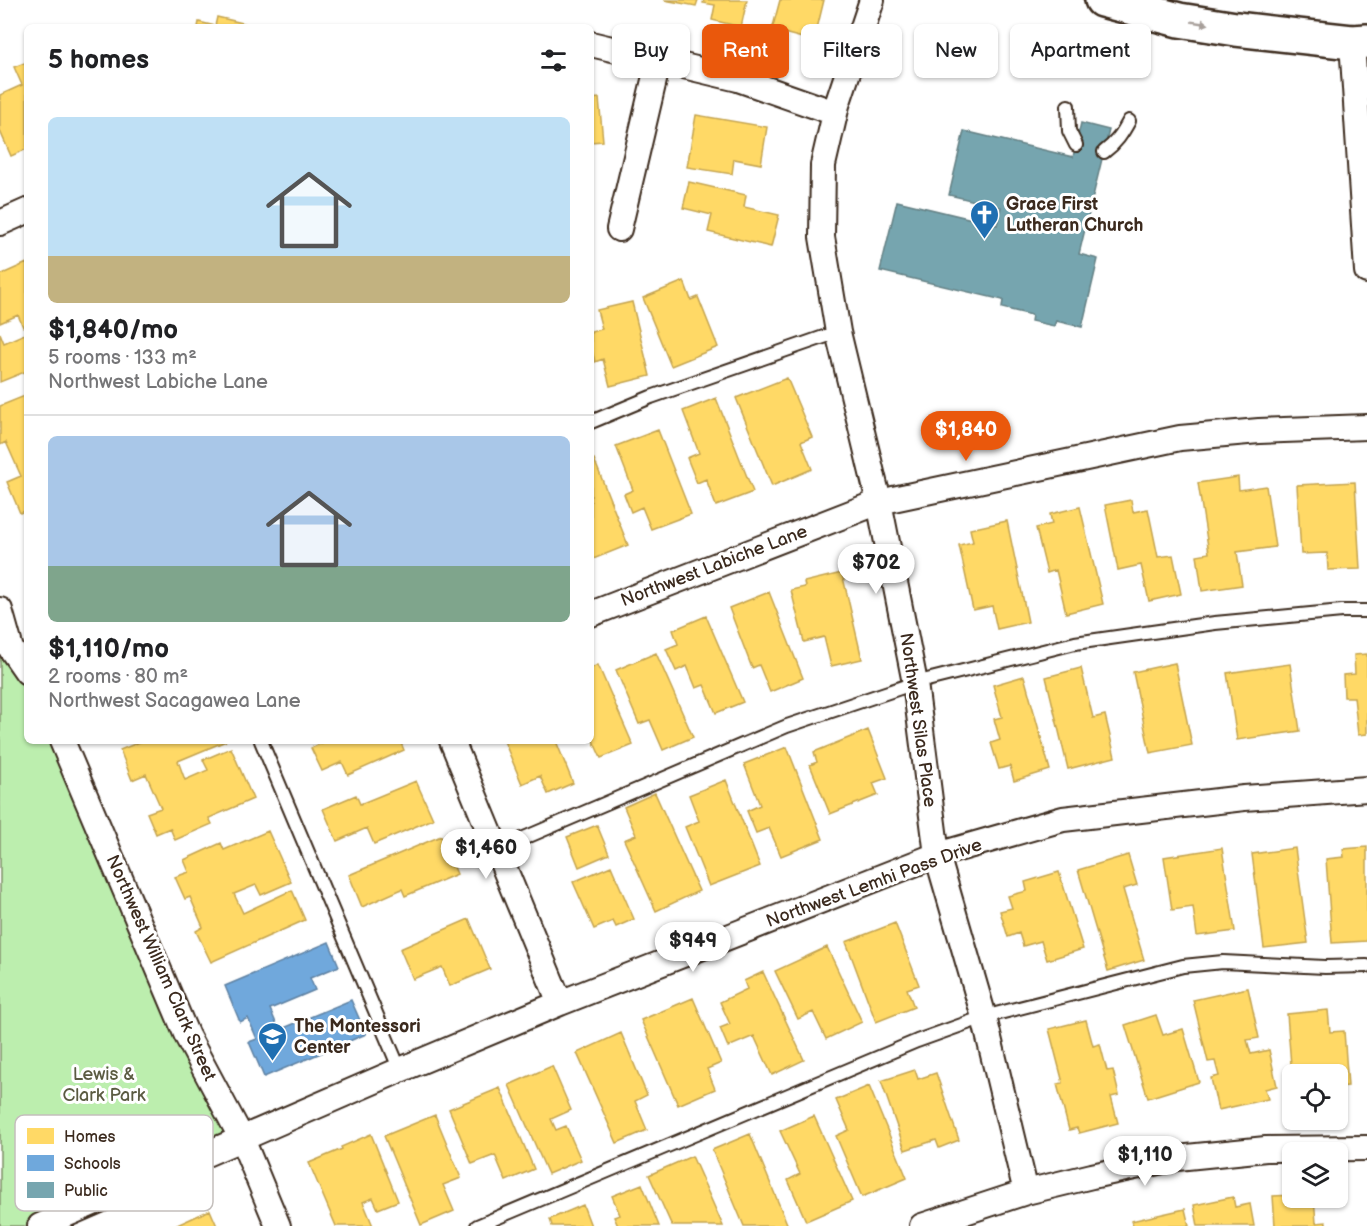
<!DOCTYPE html>
<html lang="en">
<head>
<meta charset="utf-8">
<style>
  :root { --surface:#fff; --page:#f6f6f6; --text:#202124; --muted:#757577; --line:#e0e0e0; --accent:#ea580c }
  body { margin:0; font-family:"Balsamiq Sans",sans-serif; background:var(--page); color:var(--text); height:100vh; display:flex; flex-direction:column; font-size:22px; white-space:nowrap }
  * { box-sizing:border-box; margin:0 }
  p { font-size:20px; color:var(--muted) }
  .icon { flex:none; width:33px; height:33px; fill:none; stroke:currentColor; stroke-width:2; stroke-linecap:round; stroke-linejoin:round }
  .map { position:relative; flex:1; overflow:hidden }
  .panel { position:absolute; left:24px; top:24px; width:570px; height:720px; display:flex; flex-direction:column; background:var(--surface); border-radius:9px; box-shadow:0 2px 4px #0004 }
  .panel>* { flex:none }
  .guide { position:absolute; left:612px; top:24px; width:570px; height:54px; display:flex; gap:12px }
  .controls { position:absolute; left:1282px; top:1064px; display:grid; gap:12px }
  .controls a { display:grid; place-items:center; width:66px; height:66px; border-radius:9px; background:var(--surface); box-shadow:0 2px 4px #0004; font-size:30px }
  .price { position:absolute; translate:-50% -51px; padding:0 14px; border-radius:21px; background:#fff; color:#222; font-size:20px; line-height:39px; filter:drop-shadow(0 2px 3px #0008) }
  .price::after { content:''; position:absolute; left:50%; top:36px; width:18px; height:14px; margin-left:-9px; background:inherit; clip-path:polygon(0 0,100% 0,50% 100%) }
  .price.on { background:var(--accent); color:#fff }
  ul { padding:0; list-style:none }
  li { display:grid; align-content:center; gap:12px; height:318px; padding:0 24px }
  li+li { border-top:2px solid var(--line) }
  li span { display:grid; place-items:center; height:186px; border-radius:9px; color:#555 }
  li>.icon { margin-inline-start:auto }
  span .icon { width:108px; height:108px; fill:#fffc; stroke-width:1 }
  li b { font-size:26px }
  h2 { display:flex; justify-content:space-between; align-items:center; height:72px; padding:0 24px; font-size:26px }
  .pill { padding:0 21px; border-radius:9px; background:var(--surface); box-shadow:0 2px 4px #0004; font-size:21px; line-height:54px }
  .pill.on { background:var(--accent); color:#fff }
  .map>svg:first-child { display:block }
</style>
</head>
<body>
<div class="map">
<svg width="1367" height="1226" viewBox="0 0 1367 1226">
  <rect width="100%" height="100%" fill="#fff"/>
  <filter id="ink" filterUnits="userSpaceOnUse"><feTurbulence type="fractalNoise" baseFrequency=".0167" numOctaves="2"/><feDisplacementMap in="SourceGraphic" scale="12" xChannelSelector="R" yChannelSelector="G"/><feConvolveMatrix kernelMatrix="1 2 1 2 8 2 1 2 1" color-interpolation-filters="sRGB"/></filter>
  <g filter="url(#ink)">
    <path fill="#bceeae" stroke="#7c8c66" stroke-width="1.5" d="M 11,649 L 27,672 L 27,741 L 62,741 L 242,1139 L 40,1226 L 0,1226 L 0,654 Z"/>
    <path fill="#ffd966" stroke="#c4a450" stroke-width="1.5" d="M 664,0 L 698,0 L 696,6 Z
      M 704,0 L 747,0 L 741,27 L 712,20 L 715,5 L 703,3 Z
      M 780,0 L 824,0 L 814,41 L 772,30 Z
      M 217,17 L 260,27 L 198,27 L 199,22 L 215,26 Z
      M 27,62 L 27,149 L 11,156 L 0,131 L 0,95 L 22,85 L 14,67 Z
      M 599,98 L 603,141 L 591,142 L 591,99 Z
      M 696,115 L 767,127 L 761,164 L 734,159 L 732,174 L 687,167 Z
      M 689,182 L 746,195 L 744,207 L 779,215 L 771,247 L 708,232 L 712,215 L 683,208 Z
      M 27,263 L 27,325 L 23,327 L 18,315 L 0,323 L 0,275 Z
      M 684,281 L 691,300 L 698,297 L 718,347 L 671,366 L 643,298 Z
      M 632,302 L 650,376 L 610,386 L 603,359 L 595,362 L 591,347 L 591,332 L 602,329 L 597,310 Z
      M 0,333 L 4,343 L 27,333 L 27,371 L 0,382 Z
      M 787,378 L 812,437 L 801,442 L 812,469 L 772,486 L 736,398 Z
      M 27,395 L 27,510 L 20,513 L 7,482 L 21,476 L 6,442 L 0,445 L 0,406 Z
      M 716,398 L 753,492 L 716,506 L 706,479 L 697,483 L 687,458 L 699,453 L 683,411 Z
      M 658,430 L 691,514 L 651,529 L 642,507 L 631,512 L 624,494 L 633,490 L 616,446 Z
      M 594,459 L 628,545 L 591,560 L 591,460 Z
      M 1238,477 L 1239,490 L 1266,486 L 1275,547 L 1237,552 L 1242,585 L 1202,591 L 1197,555 L 1209,553 L 1198,483 Z
      M 1355,482 L 1360,569 L 1328,570 L 1327,553 L 1301,554 L 1297,485 Z
      M 1131,500 L 1133,512 L 1148,509 L 1158,557 L 1173,555 L 1181,594 L 1149,601 L 1141,565 L 1118,570 L 1105,505 Z
      M 1080,507 L 1103,604 L 1066,613 L 1056,570 L 1047,573 L 1036,528 L 1052,524 L 1050,514 Z
      M 1007,521 L 1028,622 L 997,629 L 992,606 L 973,610 L 959,545 L 973,542 L 970,529 Z
      M 842,573 L 862,659 L 831,666 L 824,637 L 804,642 L 791,590 L 805,587 L 804,582 Z
      M 769,592 L 803,678 L 770,692 L 759,665 L 752,668 L 729,608 Z
      M 706,616 L 743,702 L 716,713 L 704,685 L 696,688 L 687,666 L 676,671 L 666,649 L 678,644 L 673,630 Z
      M 656,653 L 693,737 L 663,750 L 650,720 L 639,724 L 616,670 Z
      M 1367,654 L 1367,734 L 1358,735 L 1354,697 L 1344,697 L 1343,675 L 1355,674 L 1354,655 Z
      M 1175,663 L 1192,745 L 1150,753 L 1133,672 Z
      M 1290,664 L 1300,731 L 1237,740 L 1227,673 Z
      M 598,665 L 633,745 L 601,758 L 591,736 L 591,668 Z
      M 1081,668 L 1093,718 L 1105,715 L 1115,757 L 1068,769 L 1046,677 Z
      M 1024,676 L 1050,770 L 1014,781 L 1010,766 L 999,769 L 991,743 L 1000,740 L 994,719 L 1002,717 L 993,685 Z
      M 868,730 L 887,778 L 873,783 L 878,795 L 830,814 L 810,765 L 817,762 L 814,752 Z
      M 142,741 L 226,741 L 178,761 L 185,780 L 208,770 L 203,760 L 231,748 L 253,799 L 209,818 L 212,824 L 175,840 L 170,828 L 156,834 L 147,813 L 161,808 L 146,774 L 132,780 L 120,750 Z
      M 326,741 L 400,741 L 404,750 L 348,775 L 342,762 L 322,771 L 311,748 Z
      M 504,741 L 556,741 L 573,783 L 548,794 L 540,776 L 522,784 Z
      M 787,747 L 823,839 L 781,856 L 769,828 L 756,833 L 747,811 L 760,805 L 744,764 Z
      M 726,780 L 760,866 L 709,886 L 685,827 L 699,821 L 689,795 Z
      M 416,781 L 433,819 L 374,844 L 367,828 L 337,841 L 323,809 L 356,795 L 360,804 Z
      M 655,793 L 699,891 L 656,911 L 624,840 L 636,835 L 624,807 Z
      M 597,825 L 609,854 L 579,867 L 567,837 Z
      M 268,831 L 291,882 L 261,895 L 256,885 L 234,894 L 243,913 L 292,890 L 305,920 L 211,962 L 196,931 L 203,927 L 190,897 L 185,899 L 175,877 L 189,872 L 184,860 L 221,843 L 224,850 Z
      M 441,836 L 457,874 L 405,896 L 402,889 L 362,907 L 349,875 Z
      M 1367,847 L 1367,941 L 1332,943 L 1326,859 L 1344,857 L 1343,849 Z
      M 1222,848 L 1235,931 L 1197,936 L 1193,907 L 1172,910 L 1164,857 Z
      M 1295,848 L 1308,943 L 1264,948 L 1252,854 Z
      M 1128,855 L 1137,885 L 1123,889 L 1144,960 L 1108,971 L 1078,870 Z
      M 611,866 L 634,919 L 616,927 L 613,921 L 594,929 L 573,882 Z
      M 1059,872 L 1083,949 L 1047,960 L 1041,941 L 1023,946 L 1019,933 L 1008,937 L 1000,911 L 1012,908 L 1008,896 L 1027,891 L 1025,882 Z
      M 469,919 L 490,969 L 450,986 L 442,967 L 413,979 L 400,949 Z
      M 895,923 L 919,985 L 907,989 L 914,1007 L 876,1022 L 846,942 Z
      M 827,947 L 862,1022 L 826,1039 L 813,1012 L 798,1019 L 775,971 Z
      M 763,972 L 804,1060 L 772,1075 L 754,1036 L 728,1047 L 720,1028 L 730,1024 L 720,1002 L 747,989 L 744,981 Z
      M 1248,988 L 1259,1038 L 1247,1040 L 1251,1054 L 1269,1050 L 1277,1086 L 1265,1089 L 1268,1099 L 1218,1110 L 1211,1078 L 1219,1076 L 1215,1061 L 1208,1062 L 1193,1000 Z
      M 693,998 L 721,1063 L 707,1069 L 715,1089 L 678,1105 L 641,1020 Z
      M 1328,1010 L 1330,1032 L 1344,1031 L 1348,1086 L 1338,1087 L 1338,1074 L 1293,1074 L 1293,1091 L 1287,1014 Z
      M 1156,1015 L 1163,1035 L 1183,1029 L 1199,1082 L 1148,1098 L 1125,1025 Z
      M 1086,1020 L 1093,1046 L 1100,1044 L 1107,1071 L 1113,1070 L 1119,1095 L 1111,1097 L 1118,1123 L 1079,1133 L 1077,1128 L 1069,1130 L 1057,1084 L 1063,1083 L 1049,1029 Z
      M 621,1033 L 647,1095 L 635,1101 L 647,1130 L 617,1143 L 577,1053 Z
      M 552,1066 L 571,1110 L 551,1119 L 556,1130 L 566,1126 L 581,1160 L 548,1174 L 509,1085 Z
      M 915,1070 L 918,1079 L 936,1073 L 959,1140 L 939,1148 L 936,1140 L 905,1150 L 881,1081 Z
      M 869,1086 L 907,1178 L 862,1197 L 836,1136 L 849,1130 L 836,1100 Z
      M 500,1088 L 534,1169 L 506,1181 L 495,1155 L 472,1164 L 449,1109 Z
      M 435,1115 L 461,1178 L 443,1185 L 454,1211 L 421,1225 L 384,1136 Z
      M 814,1116 L 852,1201 L 806,1221 L 788,1180 L 800,1174 L 780,1131 Z
      M 371,1134 L 398,1201 L 378,1209 L 373,1198 L 363,1202 L 373,1226 L 336,1226 L 309,1163 L 342,1149 L 341,1147 Z
      M 750,1134 L 788,1226 L 744,1226 L 712,1150 Z
      M 692,1156 L 723,1226 L 672,1226 L 649,1175 Z
      M 642,1184 L 659,1226 L 618,1226 L 614,1217 L 620,1215 L 612,1196 Z
      M 1293,1195 L 1293,1197 L 1314,1197 L 1316,1223 L 1326,1222 L 1326,1226 L 1275,1226 L 1273,1196 Z
      M 1233,1197 L 1235,1207 L 1250,1204 L 1254,1226 L 1198,1226 L 1194,1205 Z
      M 583,1205 L 591,1226 L 552,1226 L 550,1219 Z
      M 1185,1209 L 1189,1226 L 1133,1226 L 1131,1221 Z
      M 210,1210 L 217,1226 L 175,1226 Z"/>
    <path fill="#6fa8dc" stroke="#5f82a3" stroke-width="1.5" d="M 329,942 L 339,966 L 310,978 L 315,990 L 270,1009 L 279,1030 L 351,1000 L 366,1034 L 264,1077 L 249,1042 L 257,1039 L 248,1018 L 240,1022 L 225,986 Z"/>
    <path fill="#76a5af" stroke="#648084" stroke-width="1.5" d="M 1081,123 L 1109,130 L 1079,254 L 1098,259 L 1082,327 L 1056,321 L 1054,326 L 1031,321 L 1032,315 L 1002,308 L 1003,300 L 880,271 L 897,201 L 997,225 L 1001,207 L 949,195 L 964,131 L 1073,157 Z"/>
    <g fill="none" stroke-linecap="round" stroke-linejoin="round">
      <defs>
        <path id="lane" d="M 1068,106 L 1069,131 L 1076,145
          M 1104,152 C 1116,143 1122,134 1129,121
          M 591,422 L 651,397 L 838,332
          M 261,741 L 400,1070
          M 496,850 L 787,726 L 915,683 L 1075,643 L 1215,623 L 1342,611 L 1367,611
          M 477,1226 L 917,1041 L 984,1017 L 1183,966 L 1223,962 L 1325,967 L 1367,966"/>
        <path id="street" d="M 872,0 L 837,105 L 823,165 L 822,237 L 838,332 L 879,502 L 915,683 L 937,855 L 984,1017 L 1026,1192
          M 1352,42 L 1367,271
          M 591,44 L 738,79 L 835,113
          M 0,223 L 27,211
          M 619,229 L 659,59
          M 0,610 L 11,649 L 27,672
          M 591,614 L 879,502 L 1180,438 L 1259,431 L 1367,427
          M 62,741 L 187,1036 L 242,1139 L 278,1226
          M 452,741 L 560,1003
          M 40,1226 L 400,1070 L 560,1003 L 937,855 L 1063,819 L 1244,798 L 1367,789
          M 922,1226 L 1026,1192 L 1092,1176 L 1177,1158 L 1266,1149 L 1367,1148"/>
        <path id="secondary" d="M 1102,0 L 1179,20 L 1236,29 L 1352,42 L 1367,41"/>
      </defs>
      <use href="#lane" stroke="#3b2a1e" stroke-width="16"/>
      <use href="#street" stroke="#3b2a1e" stroke-width="28"/>
      <use href="#secondary" stroke="#3b2a1e" stroke-width="38"/>
      <use href="#lane" stroke="#fff" stroke-width="12"/>
      <use href="#street" stroke="#fff" stroke-width="24"/>
      <use href="#secondary" stroke="#fff" stroke-width="33"/>
    </g>
    <defs><path id="oneway-solid" d="M-6-.8H1V-3.2L6.5 0L1 3.2V.8H-6Z" transform="scale(1.5)"/></defs>
    <use fill="#a79f9a" href="#oneway-solid" transform="translate(1200 23) rotate(9)"/>
  </g>
  <defs>
    <symbol id="church-pin" viewBox="-11 -11 22 30"><path d="M0 17L-7.5 6A9.5 9.5 0 1 1 7.5 6Z" fill="#1f6fb2" stroke="#fff"/><path d="M-1.2-6h2.4v3.5h3.3v2.4h-3.3V6h-2.4V-.1h-3.3v-2.4h3.3Z" fill="#fff"/></symbol>
    <symbol id="school-pin" viewBox="-11 -11 22 30"><path d="M0 17L-7.5 6A9.5 9.5 0 1 1 7.5 6Z" fill="#1f6fb2" stroke="#fff"/><path d="M0-5L7-2L0 1L-7-2ZM-4 1L0 2.5L4 1V4Q0 6-4 4Z" fill="#fff"/></symbol>
  </defs>
  <g fill-rule="evenodd">
    <use href="#church-pin" x="968" y="198" width="33" height="45"/>
    <use href="#school-pin" x="256" y="1020" width="33" height="45"/>
  </g>
  <g text-anchor="middle" dominant-baseline="central" stroke-width="6" stroke-linejoin="round" paint-order="stroke">
    <g font-size="18" font-weight="bold" fill="#3b2a1e" stroke="#fff" text-anchor="start">
      <text x="1006" y="204">Grace First<tspan x="1006" dy="21">Lutheran Church</tspan></text>
      <text x="294" y="1026">The Montessori<tspan x="294" dy="21">Center</tspan></text>
    </g>
    <g font-size="18" fill="#3b2a1e" stroke="#fff">
      <text transform="translate(714 566) rotate(-21)">Northwest Labiche Lane</text>
      <text transform="translate(918 720) rotate(82)">Northwest Silas Place</text>
      <text transform="translate(874 883) rotate(-20)">Northwest Lemhi Pass Drive</text>
      <text transform="translate(161 968) rotate(66)">Northwest William Clark Street</text>
    </g>
    <g font-size="18" fill="#5b5b42" stroke="#fff">
      <text x="104" y="1074">Lewis &amp;<tspan x="104" dy="21">Clark Park</tspan></text>
    </g>
  </g>
  <rect x="15" y="1115" width="198" height="96" rx="9" fill="#fff" stroke="#c4bfbc" stroke-width="1.5"/>
  <rect x="27" y="1128" width="27" height="16" fill="#ffd966"/>
  <rect x="27" y="1155" width="27" height="16" fill="#6fa8dc"/>
  <rect x="27" y="1182" width="27" height="16" fill="#76a5af"/>
  <g font-size="16" fill="#3b2a1e">
    <text x="64" y="1142">Homes</text>
    <text x="64" y="1169">Schools</text>
    <text x="64" y="1196">Public</text>
  </g>
</svg>
<div class="controls">
<a><svg class="icon" aria-label="locate" viewBox="0 0 24 24"><circle cx="12" cy="12" r="6"/><path d="M12 2v4M12 18v4M2 12h4M18 12h4"/></svg></a>
<a><svg class="icon" aria-label="layers" viewBox="0 0 24 24"><path d="M12 4l9 5-9 5-9-5zM3 14l9 5 9-5"/></svg></a>
</div>
<b class="price on" style="left:966px;top:462px">$1,840</b>
<b class="price" style="left:876px;top:595px">$702</b>
<b class="price" style="left:486px;top:880px">$1,460</b>
<b class="price" style="left:693px;top:973px">$949</b>
<b class="price" style="left:1145px;top:1187px">$1,110</b>
<div class="guide">
<a class="pill">Buy</a>
<a class="pill on">Rent</a>
<a class="pill">Filters</a>
<a class="pill">New</a>
<a class="pill">Apartment</a>
</div>
<section class="panel">
<h2>5 homes<svg class="icon" aria-label="filters" viewBox="0 0 24 24"><path d="M4 7h16M4 17h16"/><circle cx="9" cy="7" r="2"/><circle cx="15" cy="17" r="2"/></svg></h2>
<ul>
<li><span style="background:linear-gradient(#bfe0f5 75%,#c2b280 0)"><svg class="icon" aria-label="home" viewBox="0 0 24 24"><path d="M3 11l9-7 9 7M6 9v11h12V9"/></svg></span><div><b>$1,840/mo</b><p>5 rooms · 133 m²</p><p>Northwest Labiche Lane</p></div></li>
<li><span style="background:linear-gradient(#a9c7e8 70%,#7fa58c 0)"><svg class="icon" aria-label="home" viewBox="0 0 24 24"><path d="M3 11l9-7 9 7M6 9v11h12V9"/></svg></span><div><b>$1,110/mo</b><p>2 rooms · 80 m²</p><p>Northwest Sacagawea Lane</p></div></li>
</ul>
</section>
</div>
</body>
</html>
